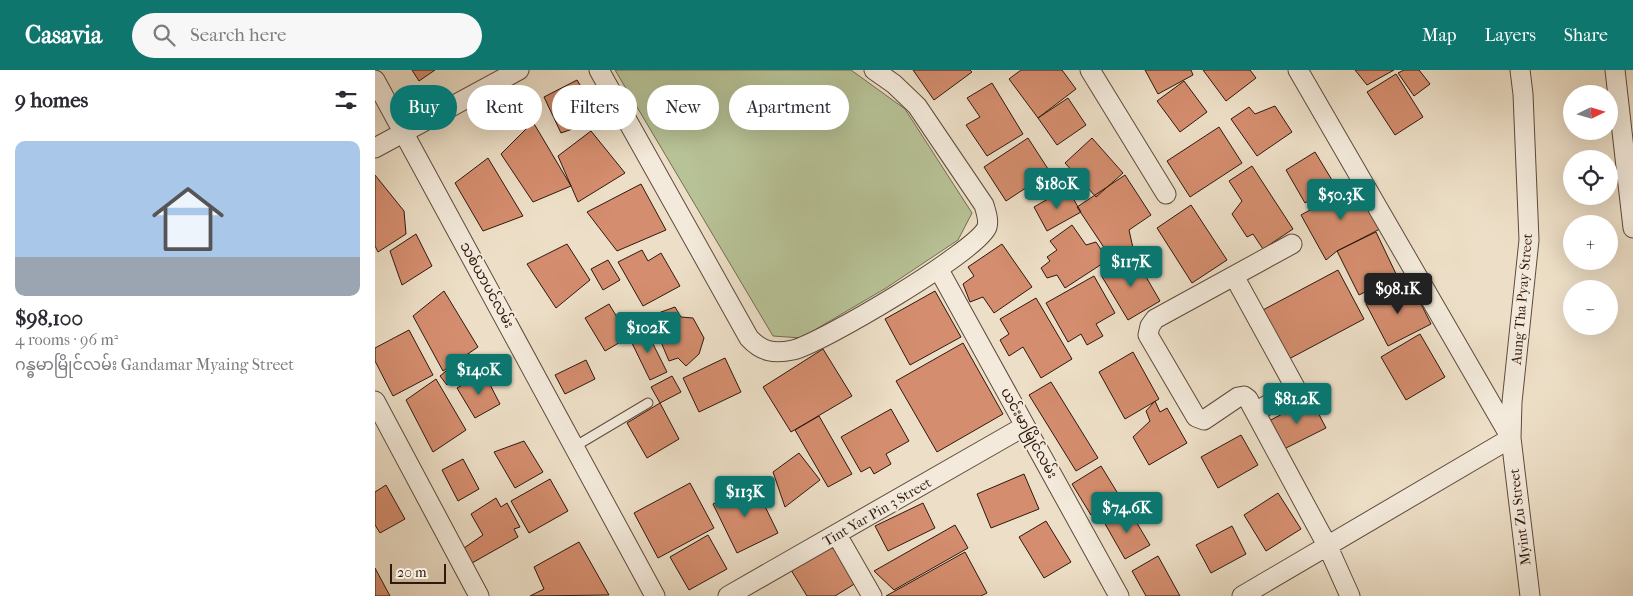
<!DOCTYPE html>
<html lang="en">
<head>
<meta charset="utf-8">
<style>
  :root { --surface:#fff; --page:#f7f7f7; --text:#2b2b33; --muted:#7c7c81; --line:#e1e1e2; --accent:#0f766e }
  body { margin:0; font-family:"IM FELL French Canon","Noto Sans Myanmar",serif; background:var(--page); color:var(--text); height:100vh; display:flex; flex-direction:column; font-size:19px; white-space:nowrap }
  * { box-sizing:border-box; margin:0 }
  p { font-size:16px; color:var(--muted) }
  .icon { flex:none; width:28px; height:28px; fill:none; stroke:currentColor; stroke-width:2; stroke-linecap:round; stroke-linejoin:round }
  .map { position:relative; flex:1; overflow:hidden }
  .details { display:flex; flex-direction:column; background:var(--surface); width:375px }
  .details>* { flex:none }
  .banner { position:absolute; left:15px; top:15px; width:475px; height:45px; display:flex; gap:10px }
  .needle { width:32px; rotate:85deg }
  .controls { position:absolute; left:1188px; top:15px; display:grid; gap:10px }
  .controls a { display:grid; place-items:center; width:55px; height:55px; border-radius:50%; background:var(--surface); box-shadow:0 5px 20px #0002; font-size:25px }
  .scale { position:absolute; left:15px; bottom:12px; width:56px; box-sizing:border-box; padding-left:5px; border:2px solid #2f180e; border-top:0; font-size:14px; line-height:18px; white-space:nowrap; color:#2f180e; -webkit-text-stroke:4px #f3eadb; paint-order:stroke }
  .price { position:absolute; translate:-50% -42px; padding:0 11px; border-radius:5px; background:var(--accent); color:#fff; font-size:16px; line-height:32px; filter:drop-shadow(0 1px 2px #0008) }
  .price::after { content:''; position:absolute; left:50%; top:30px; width:15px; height:11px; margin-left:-8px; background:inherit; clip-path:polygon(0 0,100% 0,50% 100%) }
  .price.active { background:#222; color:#fff }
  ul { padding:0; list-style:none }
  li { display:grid; align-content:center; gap:10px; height:265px; padding:0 15px }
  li+li { border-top:1px solid var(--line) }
  li span { display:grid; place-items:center; height:155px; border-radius:10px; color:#555 }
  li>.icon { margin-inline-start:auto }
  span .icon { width:90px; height:90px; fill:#fffc; stroke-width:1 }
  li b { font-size:21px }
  h2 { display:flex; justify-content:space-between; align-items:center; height:60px; padding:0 15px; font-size:21px }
  .chip { padding:0 18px; border-radius:22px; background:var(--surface); box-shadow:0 5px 20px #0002; font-size:18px; line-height:45px }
  .chip.active { background:var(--accent); color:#fff }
  header { display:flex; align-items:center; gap:30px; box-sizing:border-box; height:70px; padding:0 25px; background:var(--accent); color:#fff }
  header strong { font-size:24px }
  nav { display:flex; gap:28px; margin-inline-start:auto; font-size:18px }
  .search { width:350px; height:45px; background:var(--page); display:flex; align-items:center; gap:12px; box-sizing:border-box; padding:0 18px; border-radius:28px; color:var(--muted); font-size:19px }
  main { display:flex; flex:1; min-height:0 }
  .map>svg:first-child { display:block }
</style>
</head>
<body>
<header>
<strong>Casavia</strong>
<div class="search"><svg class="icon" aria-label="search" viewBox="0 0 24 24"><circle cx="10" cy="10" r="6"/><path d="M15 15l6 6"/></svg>Search here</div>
<nav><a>Map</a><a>Layers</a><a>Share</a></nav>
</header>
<main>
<section class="details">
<h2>9 homes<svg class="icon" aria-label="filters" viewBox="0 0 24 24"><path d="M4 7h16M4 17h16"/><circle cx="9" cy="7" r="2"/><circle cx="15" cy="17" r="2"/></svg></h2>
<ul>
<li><span style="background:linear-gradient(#a9c7e8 75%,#9aa5b1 0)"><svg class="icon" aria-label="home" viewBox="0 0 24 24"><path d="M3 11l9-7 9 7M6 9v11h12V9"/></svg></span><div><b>$98,100</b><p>4 rooms · 96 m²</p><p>ဂန္ဓမာမြိုင်လမ်း Gandamar Myaing Street</p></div></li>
</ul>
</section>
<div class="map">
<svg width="1258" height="526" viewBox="0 0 1258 526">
  <rect width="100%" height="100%" fill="#eddfc7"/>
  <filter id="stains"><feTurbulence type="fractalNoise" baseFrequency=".004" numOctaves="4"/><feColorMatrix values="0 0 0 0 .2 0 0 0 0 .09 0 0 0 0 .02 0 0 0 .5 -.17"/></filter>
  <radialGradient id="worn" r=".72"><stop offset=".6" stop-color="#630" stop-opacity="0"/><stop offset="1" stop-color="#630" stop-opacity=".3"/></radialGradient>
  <path fill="#b7c296" stroke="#736d52" d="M 240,0 L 476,0 L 530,39 L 597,143 L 583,170 L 511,218 L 426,268 L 398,266 Z"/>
  <path fill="#d48d6e" stroke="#2f180e" d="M 37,0 L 60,0 L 44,11 Z
    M 538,0 L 595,0 L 597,2 L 559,30 Z
    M 646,0 L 687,0 L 701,19 L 663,48 L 634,9 Z
    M 770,0 L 816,0 L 818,5 L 783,24 Z
    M 828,0 L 875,0 L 881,8 L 851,31 Z
    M 980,0 L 1019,0 L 992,15 Z
    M 1029,0 L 1044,0 L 1055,14 L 1039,26 L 1023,3 Z
    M 1021,4 L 1048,47 L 1020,65 L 992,22 Z
    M 202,10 L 226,49 L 186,63 L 169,27 Z
    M 809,11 L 832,42 L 805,62 L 782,31 Z
    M 617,13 L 648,64 L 612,86 L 591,55 L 605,47 L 592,28 Z
    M 693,28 L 711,55 L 682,75 L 663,48 Z
    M 900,36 L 917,62 L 882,86 L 856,49 L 874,37 L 880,44 Z
    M 158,52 L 196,116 L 158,132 L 126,84 Z
    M 844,57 L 867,93 L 815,127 L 792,91 Z
    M 216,61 L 250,103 L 203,132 L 183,86 Z
    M 653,68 L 675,102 L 631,131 L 609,97 Z
    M 717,68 L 748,103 L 721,127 L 690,93 Z
    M 940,82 L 960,115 L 930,133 L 911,100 Z
    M 113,88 L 148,146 L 108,161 L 80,113 Z
    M 877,96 L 918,159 L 888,179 L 878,164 L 872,167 L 857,144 L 867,131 L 854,111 Z
    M 0,105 L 29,141 L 31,164 L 3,182 L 0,176 Z
    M 750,105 L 776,145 L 754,160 L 758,178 L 738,191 L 702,137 Z
    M 266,114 L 291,160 L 242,181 L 212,142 Z
    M 982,114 L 1007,158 L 962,181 L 951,190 L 926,145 Z
    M 692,118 L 706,142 L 672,161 L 659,137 Z
    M 816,135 L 852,190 L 817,213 L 782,158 Z
    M 697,155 L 711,175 L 721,172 L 733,190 L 690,218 L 682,205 L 672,208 L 666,198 L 675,191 L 672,187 L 682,180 L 675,171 Z
    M 1001,162 L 1022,206 L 984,225 L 962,181 Z
    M 41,164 L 57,196 L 27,215 L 15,181 Z
    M 192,174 L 215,210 L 181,238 L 152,194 Z
    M 627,174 L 657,217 L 619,243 L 608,227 L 595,232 L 588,214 L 599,206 L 593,197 Z
    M 267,180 L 273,191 L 286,183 L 305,216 L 268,236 L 243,192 Z
    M 759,186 L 785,231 L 753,250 L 726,205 Z
    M 233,190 L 245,210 L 228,220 L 216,199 Z
    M 963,200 L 989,249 L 912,290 L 886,241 Z
    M 719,206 L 740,243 L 721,254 L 728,266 L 712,275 L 706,264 L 693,272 L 671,233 Z
    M 1022,219 L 1026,226 L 1039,220 L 1056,254 L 1013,276 L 991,234 Z
    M 69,221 L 103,277 L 68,301 L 38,246 Z
    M 560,221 L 586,267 L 535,295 L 510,249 Z
    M 661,228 L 697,289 L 666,308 L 648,277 L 634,286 L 625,270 L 634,264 L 625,249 Z
    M 234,234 L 254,267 L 230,281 L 210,248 Z
    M 300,237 L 306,247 L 318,248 L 329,268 L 324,284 L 311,296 L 303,288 L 294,291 L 275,246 Z
    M 270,258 L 292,302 L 275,310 L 254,267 Z
    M 34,260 L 58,305 L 18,326 L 0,291 L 0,278 Z
    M 1045,264 L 1070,307 L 1031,330 L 1006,287 Z
    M 588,273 L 628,344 L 562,382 L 521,311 Z
    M 448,279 L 477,326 L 416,362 L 388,317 Z
    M 758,282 L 784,329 L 750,349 L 724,302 Z
    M 350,288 L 366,322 L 324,342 L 308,308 Z
    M 211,290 L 220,309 L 190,324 L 180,305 Z
    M 82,292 L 90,301 L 72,315 L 65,306 Z
    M 109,303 L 125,334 L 100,348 L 82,318 Z
    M 297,306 L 306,322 L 285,333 L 276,317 Z
    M 61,309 L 91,360 L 58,382 L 31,330 Z
    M 676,312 L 723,388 L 701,401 L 654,325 Z
    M 936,329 L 951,358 L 907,380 L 892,352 Z
    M 780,331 L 785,342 L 792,338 L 812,373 L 774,395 L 758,367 L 775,351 L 771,341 Z
    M 285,333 L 304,369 L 272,388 L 252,353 Z
    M 516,339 L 534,371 L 511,384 L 516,394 L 499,404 L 495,397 L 486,402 L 466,367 Z
    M 444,346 L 477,404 L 453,417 L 420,360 Z
    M 866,365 L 883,395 L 843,418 L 826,387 Z
    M 149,371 L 168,402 L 140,418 L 119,382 Z
    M 424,383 L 445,410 L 410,437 L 398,402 Z
    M 88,389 L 104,419 L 83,431 L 67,400 Z
    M 726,396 L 745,427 L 716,445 L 697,414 Z
    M 649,404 L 664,439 L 616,458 L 602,424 Z
    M 175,409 L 193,441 L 154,463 L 136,431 Z
    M 315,413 L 339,458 L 283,488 L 259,443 Z
    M 379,414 L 403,463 L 362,483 L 338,434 Z
    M 11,415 L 30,449 L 5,463 L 0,455 L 0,422 Z
    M 903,423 L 926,459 L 891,481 L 869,445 Z
    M 121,428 L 126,437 L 132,433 L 145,457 L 139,459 L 143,467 L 97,493 L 89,478 L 108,465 L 96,444 Z
    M 548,433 L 560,458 L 513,481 L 500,456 Z
    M 753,438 L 775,475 L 750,489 L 729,452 Z
    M 671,451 L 696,492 L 669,508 L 644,467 Z
    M 580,455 L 593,478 L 519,520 L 499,501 Z
    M 857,456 L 871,484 L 836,503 L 821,475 Z
    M 333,465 L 352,499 L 314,520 L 295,487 Z
    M 204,472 L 234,525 L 155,526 L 169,519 L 159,497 Z
    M 457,474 L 481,513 L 460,526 L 432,526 L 416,500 Z
    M 590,482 L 612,523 L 606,526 L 511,526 Z
    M 783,486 L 805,526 L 771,526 L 757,501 Z
    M 0,498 L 15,526 L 0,526 Z"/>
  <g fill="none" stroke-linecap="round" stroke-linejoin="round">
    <defs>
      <path id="service" d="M 199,377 L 273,333"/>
      <path id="minor" d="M 224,0 L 374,268 C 387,282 399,284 418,280 C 445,274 603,181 612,157 C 614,150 611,142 609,135 L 542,36 L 519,14 L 499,0
        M 715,0 L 791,124
        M 923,0 L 1136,368
        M 1145,0 L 1148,24 L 1154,170 L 1137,332 L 1136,368 L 1155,526
        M 1240,0 L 1258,158
        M 0,10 L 280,526
        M 0,78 L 144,0
        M 917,174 L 780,249 L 775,256 L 773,265 L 821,347 L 829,350 L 863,327 L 869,326 L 873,329 L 953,477 L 975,526
        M 564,200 L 744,526
        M 859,206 L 921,319 L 880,342
        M 0,331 L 104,526
        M 462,465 L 497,526
        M 353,526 L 650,356
        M 867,526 L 1136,368"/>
    </defs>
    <use href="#service" stroke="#5e4a3c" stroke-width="11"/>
    <use href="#minor" stroke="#5e4a3c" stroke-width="21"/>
    <use href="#service" stroke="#f3eadb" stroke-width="9"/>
    <use href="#minor" stroke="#f3eadb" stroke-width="19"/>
  </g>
  <g text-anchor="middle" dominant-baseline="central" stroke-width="4" stroke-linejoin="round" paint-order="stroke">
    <g font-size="14" fill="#2f180e" stroke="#f3eadb">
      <text transform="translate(112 215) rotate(61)">သစ်ယာပင်လမ်း</text>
      <text transform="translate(1147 229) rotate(-85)">Aung Tha Pyay Street</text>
      <text transform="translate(654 363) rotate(61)">ယင်းမာမြိုင်လမ်း</text>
      <text transform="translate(502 442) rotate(-30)">Tint Yar Pin 3 Street</text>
      <text transform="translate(1145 447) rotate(-97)">Myint Zu Street</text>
    </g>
  </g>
  <rect width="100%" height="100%" filter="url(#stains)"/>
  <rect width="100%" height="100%" fill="url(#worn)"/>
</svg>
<div class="controls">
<a><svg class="needle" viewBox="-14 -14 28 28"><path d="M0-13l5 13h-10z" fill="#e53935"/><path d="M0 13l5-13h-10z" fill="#7c7c81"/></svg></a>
<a><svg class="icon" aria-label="locate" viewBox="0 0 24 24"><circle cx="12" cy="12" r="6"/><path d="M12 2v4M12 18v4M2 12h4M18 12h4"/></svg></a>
<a>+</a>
<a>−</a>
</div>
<div class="scale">20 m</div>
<b class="price" style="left:682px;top:140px">$180K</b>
<b class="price" style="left:966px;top:151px">$50.3K</b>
<b class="price" style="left:756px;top:218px">$117K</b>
<b class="price active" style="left:1023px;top:245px">$98.1K</b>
<b class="price" style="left:273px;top:284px">$102K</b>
<b class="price" style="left:104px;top:326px">$140K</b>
<b class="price" style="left:922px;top:355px">$81.2K</b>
<b class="price" style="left:370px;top:448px">$113K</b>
<b class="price" style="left:752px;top:464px">$74.6K</b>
<div class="banner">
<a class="chip active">Buy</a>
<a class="chip">Rent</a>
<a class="chip">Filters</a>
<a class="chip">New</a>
<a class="chip">Apartment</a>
</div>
</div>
</main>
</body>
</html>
